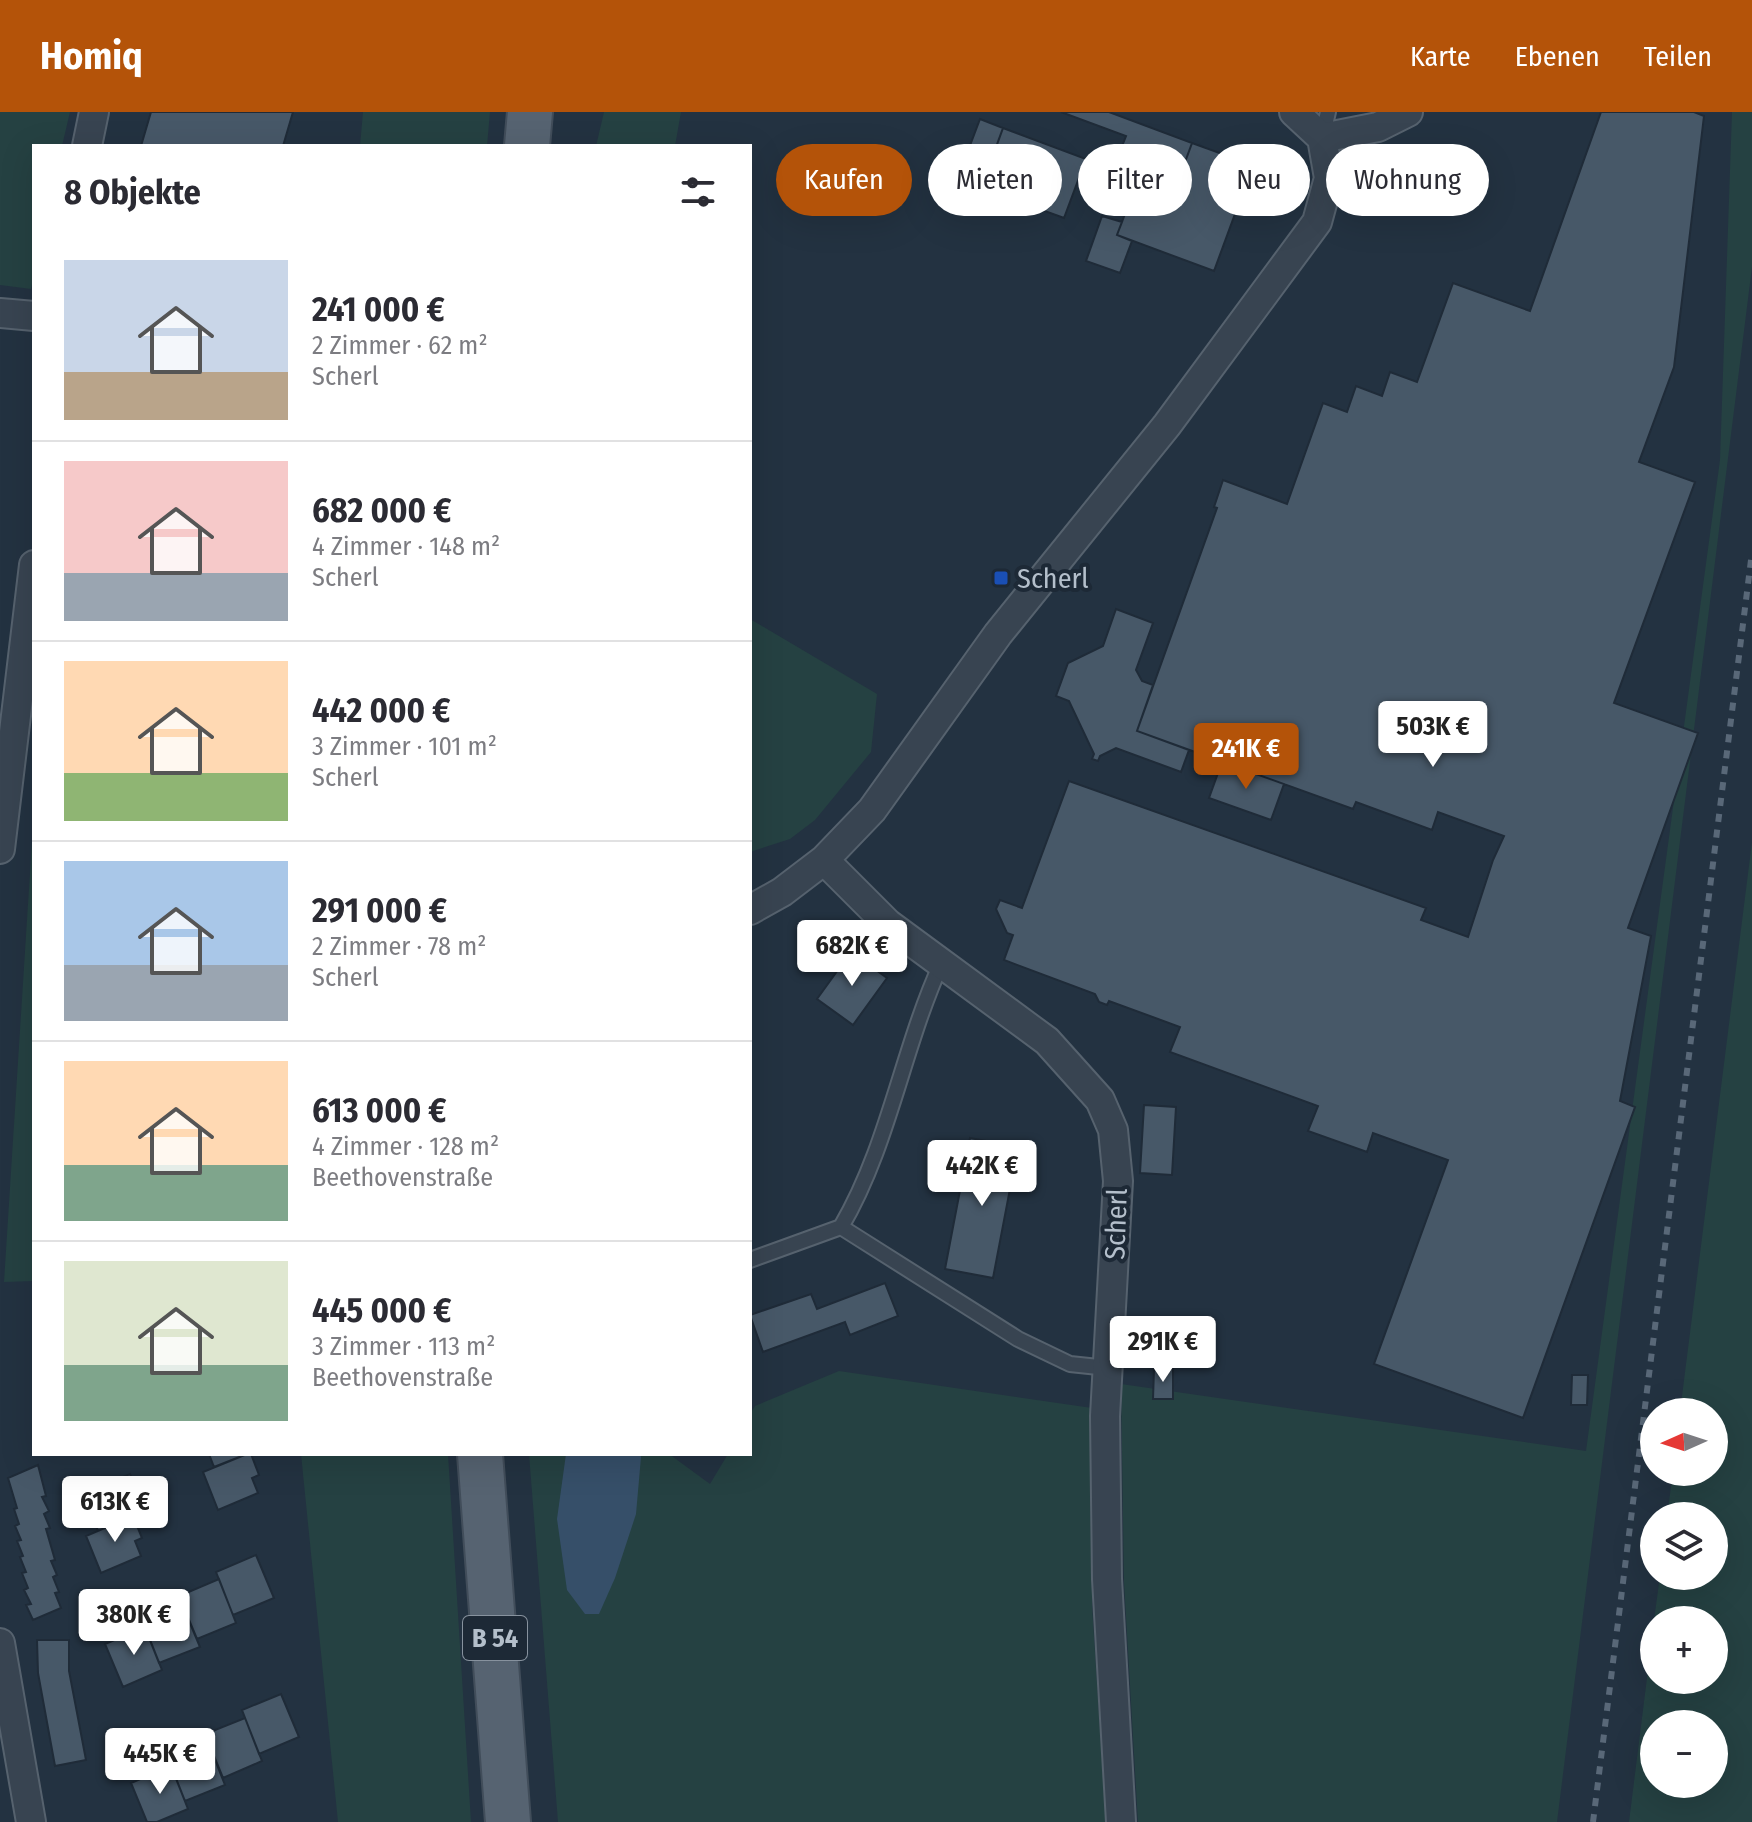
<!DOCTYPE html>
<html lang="de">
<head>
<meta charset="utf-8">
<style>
  :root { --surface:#fff; --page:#f2f2f3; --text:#2b2b33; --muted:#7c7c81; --line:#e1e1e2; --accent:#b45309 }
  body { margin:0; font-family:"Fira Sans Condensed",sans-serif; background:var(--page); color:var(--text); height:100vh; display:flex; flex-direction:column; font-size:30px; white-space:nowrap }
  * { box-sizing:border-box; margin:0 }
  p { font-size:26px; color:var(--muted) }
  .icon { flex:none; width:44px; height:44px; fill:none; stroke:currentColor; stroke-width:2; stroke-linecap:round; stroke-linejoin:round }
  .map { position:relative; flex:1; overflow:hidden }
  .drawer { position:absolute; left:32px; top:32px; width:720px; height:1312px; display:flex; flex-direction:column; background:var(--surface); border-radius:0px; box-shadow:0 8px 32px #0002 }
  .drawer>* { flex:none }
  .guide { position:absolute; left:776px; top:32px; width:760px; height:72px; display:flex; gap:16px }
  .needle { width:52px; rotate:267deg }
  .fabs { position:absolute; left:1640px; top:1286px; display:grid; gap:16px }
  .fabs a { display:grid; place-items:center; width:88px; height:88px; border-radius:50%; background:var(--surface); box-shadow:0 8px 32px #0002; font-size:40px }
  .price { position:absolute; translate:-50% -68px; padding:0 18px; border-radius:8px; background:#fff; color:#222; font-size:26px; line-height:52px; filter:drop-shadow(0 2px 4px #0008) }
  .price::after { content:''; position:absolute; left:50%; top:48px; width:24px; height:18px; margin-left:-12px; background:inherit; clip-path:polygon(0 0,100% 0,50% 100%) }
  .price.active { background:var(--accent); color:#fff }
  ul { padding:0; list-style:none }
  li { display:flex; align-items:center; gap:24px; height:200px; padding:0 32px }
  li+li { border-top:2px solid var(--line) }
  li span { display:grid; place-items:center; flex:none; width:224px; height:160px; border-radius:0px; color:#555 }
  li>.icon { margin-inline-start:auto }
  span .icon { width:96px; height:96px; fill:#fffc; stroke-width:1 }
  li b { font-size:34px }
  h2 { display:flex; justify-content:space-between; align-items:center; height:96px; padding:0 32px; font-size:34px }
  .tag { padding:0 28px; border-radius:36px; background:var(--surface); box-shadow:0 8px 32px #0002; font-size:28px; line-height:72px }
  .tag.active { background:var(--accent); color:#fff }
  header { display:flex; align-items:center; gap:48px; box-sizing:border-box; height:112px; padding:0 40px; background:var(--accent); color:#fff }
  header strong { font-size:38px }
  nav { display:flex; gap:44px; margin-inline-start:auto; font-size:28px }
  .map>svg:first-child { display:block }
</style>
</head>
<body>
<header>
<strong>Homiq</strong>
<nav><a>Karte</a><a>Ebenen</a><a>Teilen</a></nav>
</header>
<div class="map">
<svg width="1752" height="1710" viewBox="0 0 1752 1710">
  <rect width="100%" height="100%" fill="#233241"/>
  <path fill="#254142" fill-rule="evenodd" d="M 0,0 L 70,0 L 62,34 L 34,34 L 34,163 L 31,177 L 0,173 Z
    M 363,0 L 490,0 L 487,34 L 360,34 Z
    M 604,0 L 681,0 L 675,34 L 596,34 Z
    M 1732,0 L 1752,0 L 1752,155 L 1557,1710 L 1138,1710 L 1124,1470 L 1121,1272 L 1586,1339 L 1720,348 Z
    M 750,507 L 877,582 L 871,640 L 815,708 L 790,727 L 750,740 Z
    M 34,698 L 34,1169 L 4,1170 Z
    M 1752,730 L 1752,1710 L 1629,1710 L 1654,1510 L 1654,1568 L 1714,1568 L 1714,1508 L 1654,1508 L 1660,1464 L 1714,1464 L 1714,1404 L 1667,1404 L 1673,1360 L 1714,1360 L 1714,1300 L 1680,1300 ZM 1714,1612 L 1714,1672 L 1654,1672 L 1654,1612 Z
    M 839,1259 L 1092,1296 L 1092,1494 L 1106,1710 L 558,1710 L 529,1342 L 669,1342 L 710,1372 L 728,1342 L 750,1342 L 750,1302 L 755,1294 Z
    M 301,1342 L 448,1342 L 471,1710 L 338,1710 Z"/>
  <path fill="#364f69" d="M 566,1342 L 640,1342 L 641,1345 L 636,1402 L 615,1466 L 599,1502 L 585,1502 L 567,1478 L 557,1407 Z"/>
  <path fill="#475868" stroke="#1f2b38" stroke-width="2" d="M 151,0 L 293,0 L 283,34 L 141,34 Z
    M 1061,0 L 1109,0 L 1192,31 L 1174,80 L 1139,68 L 1138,70 L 1113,57 L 1126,24 Z
    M 1601,0 L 1694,0 L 1704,4 L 1674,255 L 1639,350 L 1695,370 L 1614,591 L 1698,621 L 1628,816 L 1651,824 L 1620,989 L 1635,995 L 1523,1306 L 1374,1252 L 1448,1048 L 1373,1021 L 1367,1040 L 1308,1019 L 1318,994 L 1170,940 L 1180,915 L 1109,889 L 1107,893 L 1099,890 L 1095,882 L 1004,848 L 1013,823 L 1007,821 L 996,797 L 1000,788 L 1022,796 L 1069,669 L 1426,796 L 1421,808 L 1468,825 L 1493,748 L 1504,724 L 1438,700 L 1432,718 L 1356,690 L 1353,697 L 1137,619 L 1217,396 L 1214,395 L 1223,368 L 1287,392 L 1323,291 L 1347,300 L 1356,274 L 1382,284 L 1390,260 L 1417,270 L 1453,171 L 1530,199 Z
    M 980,7 L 1003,16 L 975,93 L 951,84 Z
    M 1003,16 L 1086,47 L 1064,106 L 981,76 Z
    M 1192,31 L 1253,53 L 1214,159 L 1117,123 L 1133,81 L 1144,86 L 1149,71 L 1174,80 Z
    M 1102,104 L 1122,110 L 1117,123 L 1132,129 L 1120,161 L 1086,149 Z
    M 1116,497 L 1153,511 L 1136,558 L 1142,569 L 1153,573 L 1137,619 L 1189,638 L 1181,660 L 1116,636 L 1100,644 L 1098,649 L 1092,647 L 1094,642 L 1069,589 L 1056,584 L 1068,551 L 1103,534 Z
    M 1222,650 L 1284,672 L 1271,708 L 1209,686 Z
    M 851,840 L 887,866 L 853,913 L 817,887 Z
    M 1144,993 L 1176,995 L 1172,1063 L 1140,1061 Z
    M 970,1026 L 1018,1035 L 993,1166 L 945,1157 Z
    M 885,1171 L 898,1204 L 850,1223 L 845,1210 L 763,1240 L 750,1203 L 811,1182 L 817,1197 Z
    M 1154,1257 L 1173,1257 L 1173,1287 L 1153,1287 Z
    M 1572,1263 L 1588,1263 L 1587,1293 L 1571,1293 Z
    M 209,1342 L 247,1342 L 214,1355 Z
    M 247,1342 L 251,1342 L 259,1363 L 252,1366 L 258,1381 L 218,1398 L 203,1360 Z
    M 38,1353 L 46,1384 L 42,1385 L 49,1399 L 44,1402 L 50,1416 L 46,1417 L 55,1448 L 51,1449 L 57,1463 L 53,1465 L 59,1480 L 55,1481 L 61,1496 L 33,1508 L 26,1493 L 31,1492 L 24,1478 L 28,1476 L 22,1461 L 26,1460 L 20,1445 L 23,1444 L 17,1429 L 21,1428 L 15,1414 L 19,1412 L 14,1397 L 17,1396 L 8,1366 Z
    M 130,1362 L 139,1384 L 131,1387 L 138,1402 L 98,1419 L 83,1382 Z
    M 133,1404 L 142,1426 L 135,1429 L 141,1444 L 101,1461 L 86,1424 Z
    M 256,1443 L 274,1486 L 233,1503 L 216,1460 Z
    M 219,1467 L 236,1511 L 197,1527 L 179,1484 Z
    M 182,1492 L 200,1535 L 159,1551 L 142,1508 Z
    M 145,1515 L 162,1558 L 123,1575 L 105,1532 Z
    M 37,1528 L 69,1528 L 69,1559 L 86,1648 L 55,1654 L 38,1561 Z
    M 281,1582 L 299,1625 L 259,1642 L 242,1598 Z
    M 245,1606 L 262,1649 L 223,1666 L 205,1622 Z
    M 208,1630 L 225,1673 L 185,1689 L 168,1646 Z
    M 171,1654 L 188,1697 L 157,1710 L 147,1710 L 131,1671 Z"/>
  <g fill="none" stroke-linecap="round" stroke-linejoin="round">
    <defs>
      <path id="lane" d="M 1322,26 L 1328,0
        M 841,1115 L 1018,1227 L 1070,1252 L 1108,1256
        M 750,1148 L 841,1115 C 889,1033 902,938 941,852"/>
      <path id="street" d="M 1294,0 L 1322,26
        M 1322,26 L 1378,15 L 1408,0
        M 87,34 L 94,0
        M 0,201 L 34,204
        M 0,737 L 34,453
        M 824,748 L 888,812 L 1047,929 L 1100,988 L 1113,1018 L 1118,1069 L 1105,1304 L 1107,1467 L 1121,1710
        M 750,798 L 782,780 L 824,748 L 872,698 L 998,522 L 1167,313 L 1317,110 L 1329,66 L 1322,26
        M 0,1531 L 31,1710"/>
      <path id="primary" d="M 527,34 L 530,0
        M 480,1342 L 508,1710"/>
    </defs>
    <use href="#lane" stroke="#56626e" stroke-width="18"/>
    <use href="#street" stroke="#56626e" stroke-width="32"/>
    <use href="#primary" stroke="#414d5a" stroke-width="48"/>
    <use href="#lane" stroke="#384451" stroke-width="14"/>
    <use href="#street" stroke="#384451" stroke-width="28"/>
    <use href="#primary" stroke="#566371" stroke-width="44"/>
    <path stroke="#596878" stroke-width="6" stroke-dasharray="8 8" stroke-linecap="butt" d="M 1593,1710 L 1752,440"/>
  </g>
  <rect fill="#1a4fb4" stroke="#1d2936" stroke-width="3" x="993" y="458" width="16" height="16" rx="4"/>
  <g text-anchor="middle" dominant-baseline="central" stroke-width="8" stroke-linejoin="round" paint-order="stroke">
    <rect fill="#1d2936" stroke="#87929e" stroke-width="2" x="463" y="1504" width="64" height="44" rx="6"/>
    <g font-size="26" font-weight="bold" fill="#b4bfcb">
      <text x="495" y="1526">B 54</text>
    </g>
    <g font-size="28" fill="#b4bfcb" stroke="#1d2936" text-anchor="start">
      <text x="1017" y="466">Scherl</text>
    </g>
    <g font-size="28" fill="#b4bfcb" stroke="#1d2936">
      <text transform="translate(1116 1112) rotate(-88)">Scherl</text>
    </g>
  </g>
</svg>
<div class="fabs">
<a><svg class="needle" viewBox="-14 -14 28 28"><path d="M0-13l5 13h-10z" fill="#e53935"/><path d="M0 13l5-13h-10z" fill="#7c7c81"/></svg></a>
<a><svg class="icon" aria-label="layers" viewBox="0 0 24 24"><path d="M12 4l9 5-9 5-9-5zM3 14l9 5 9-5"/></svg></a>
<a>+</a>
<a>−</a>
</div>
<b class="price" style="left:1433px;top:657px">503K €</b>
<b class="price active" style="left:1246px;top:679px">241K €</b>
<b class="price" style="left:852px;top:876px">682K €</b>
<b class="price" style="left:982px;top:1096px">442K €</b>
<b class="price" style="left:1163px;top:1272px">291K €</b>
<b class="price" style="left:115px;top:1432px">613K €</b>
<b class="price" style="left:134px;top:1545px">380K €</b>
<b class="price" style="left:160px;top:1684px">445K €</b>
<div class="guide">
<a class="tag active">Kaufen</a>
<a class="tag">Mieten</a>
<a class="tag">Filter</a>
<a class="tag">Neu</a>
<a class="tag">Wohnung</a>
</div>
<section class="drawer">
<h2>8 Objekte<svg class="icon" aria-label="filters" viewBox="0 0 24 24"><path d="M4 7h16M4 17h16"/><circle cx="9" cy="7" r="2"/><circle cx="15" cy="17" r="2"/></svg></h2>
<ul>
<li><span style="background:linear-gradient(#c9d6e8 70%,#b9a48a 0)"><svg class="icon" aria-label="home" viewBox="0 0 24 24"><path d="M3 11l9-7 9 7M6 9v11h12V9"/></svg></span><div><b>241 000 €</b><p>2 Zimmer · 62 m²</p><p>Scherl</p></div></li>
<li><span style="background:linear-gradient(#f6c9c9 70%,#9aa5b1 0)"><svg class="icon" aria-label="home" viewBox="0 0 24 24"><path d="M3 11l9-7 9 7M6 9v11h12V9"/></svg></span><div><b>682 000 €</b><p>4 Zimmer · 148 m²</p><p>Scherl</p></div></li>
<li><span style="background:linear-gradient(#ffd9b3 70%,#8fb573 0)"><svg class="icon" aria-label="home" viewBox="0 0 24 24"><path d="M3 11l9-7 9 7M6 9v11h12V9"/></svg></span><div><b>442 000 €</b><p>3 Zimmer · 101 m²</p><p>Scherl</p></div></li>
<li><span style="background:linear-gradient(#a9c7e8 65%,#9aa5b1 0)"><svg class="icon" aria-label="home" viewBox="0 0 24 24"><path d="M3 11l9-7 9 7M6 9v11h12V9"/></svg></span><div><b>291 000 €</b><p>2 Zimmer · 78 m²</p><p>Scherl</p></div></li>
<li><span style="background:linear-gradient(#ffd9b3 65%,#7fa58c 0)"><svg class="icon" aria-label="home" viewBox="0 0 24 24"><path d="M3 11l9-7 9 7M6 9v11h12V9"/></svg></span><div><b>613 000 €</b><p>4 Zimmer · 128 m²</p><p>Beethovenstraße</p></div></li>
<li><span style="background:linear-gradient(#dfe7d0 65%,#7fa58c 0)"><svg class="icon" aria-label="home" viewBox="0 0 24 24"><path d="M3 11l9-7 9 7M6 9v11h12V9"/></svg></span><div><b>445 000 €</b><p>3 Zimmer · 113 m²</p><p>Beethovenstraße</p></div></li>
</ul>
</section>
</div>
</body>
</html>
